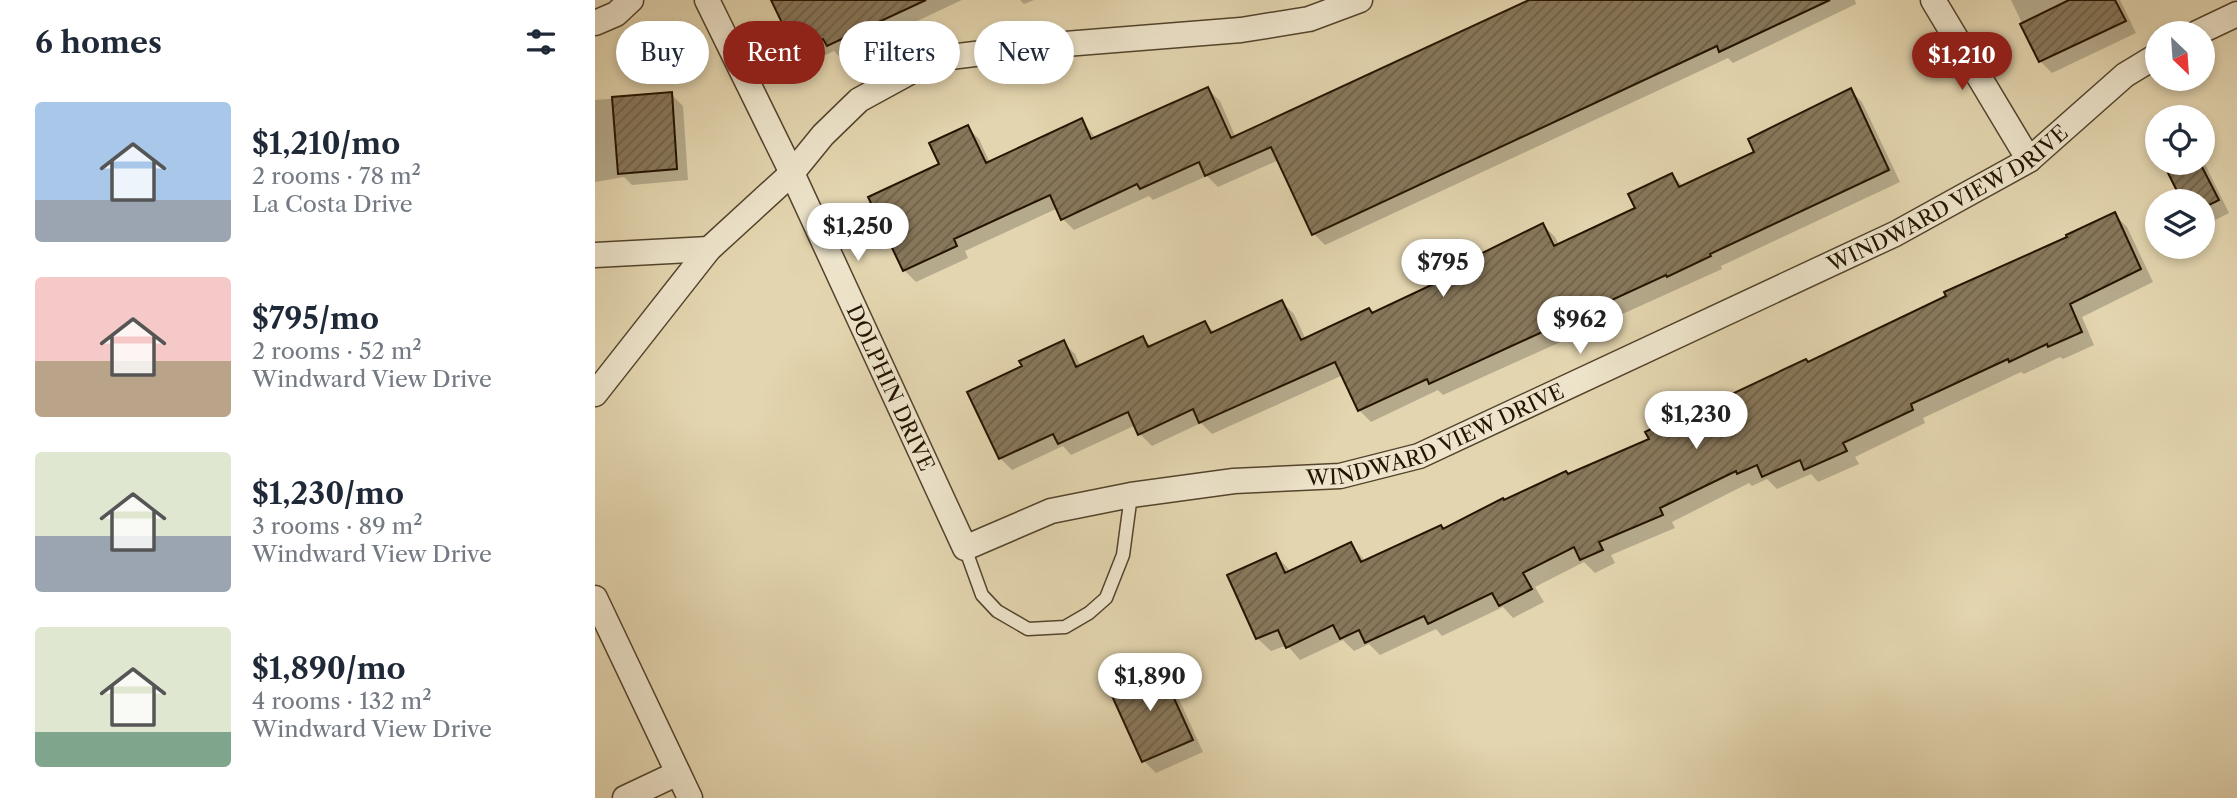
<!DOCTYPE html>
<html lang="en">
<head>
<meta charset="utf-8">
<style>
  :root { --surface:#fff; --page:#f6f6f7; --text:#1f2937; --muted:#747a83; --accent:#8f2418 }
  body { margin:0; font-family:"Libre Caslon Text",serif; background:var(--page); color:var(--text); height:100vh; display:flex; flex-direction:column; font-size:26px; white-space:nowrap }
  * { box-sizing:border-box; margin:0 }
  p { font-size:23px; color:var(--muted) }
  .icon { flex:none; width:38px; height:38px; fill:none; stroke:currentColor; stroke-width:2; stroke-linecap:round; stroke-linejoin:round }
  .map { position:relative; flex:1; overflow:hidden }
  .drawer { display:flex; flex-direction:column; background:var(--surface); width:595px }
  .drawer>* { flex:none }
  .banner { position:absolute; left:21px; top:21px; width:665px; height:63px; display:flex; gap:14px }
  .needle { width:46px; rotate:155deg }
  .buttons { position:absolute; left:1550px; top:21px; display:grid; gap:14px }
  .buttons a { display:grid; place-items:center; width:70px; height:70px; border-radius:50%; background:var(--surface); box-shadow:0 4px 10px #0003; font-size:35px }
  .price { position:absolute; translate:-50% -60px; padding:0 16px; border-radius:24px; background:#fff; color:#222; font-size:23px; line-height:46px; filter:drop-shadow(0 2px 4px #0008) }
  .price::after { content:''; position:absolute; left:50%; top:42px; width:21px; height:16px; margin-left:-10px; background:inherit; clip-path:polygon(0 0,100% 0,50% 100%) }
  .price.selected { background:var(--accent); color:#fff }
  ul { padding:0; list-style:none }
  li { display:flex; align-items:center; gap:21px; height:175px; padding:0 35px }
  li span { display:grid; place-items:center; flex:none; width:196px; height:140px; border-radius:7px; color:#555 }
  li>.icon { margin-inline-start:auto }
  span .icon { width:84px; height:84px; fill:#fffc; stroke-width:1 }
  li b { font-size:30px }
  h2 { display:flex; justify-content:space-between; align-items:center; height:84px; padding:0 35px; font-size:30px }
  .pill { padding:0 24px; border-radius:32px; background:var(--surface); box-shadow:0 4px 10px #0003; font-size:24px; line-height:63px }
  .pill.selected { background:var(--accent); color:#fff }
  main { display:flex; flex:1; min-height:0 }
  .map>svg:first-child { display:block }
</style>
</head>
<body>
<main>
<section class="drawer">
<h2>6 homes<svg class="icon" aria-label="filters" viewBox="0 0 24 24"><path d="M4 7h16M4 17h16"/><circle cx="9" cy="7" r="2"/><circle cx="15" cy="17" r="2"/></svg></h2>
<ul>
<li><span style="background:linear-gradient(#a9c7e8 70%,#9aa5b1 0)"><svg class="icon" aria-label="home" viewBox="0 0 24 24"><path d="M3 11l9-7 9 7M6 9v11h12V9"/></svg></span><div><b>$1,210/mo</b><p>2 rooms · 78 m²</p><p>La Costa Drive</p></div></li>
<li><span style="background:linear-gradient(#f6c9c9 60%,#b9a48a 0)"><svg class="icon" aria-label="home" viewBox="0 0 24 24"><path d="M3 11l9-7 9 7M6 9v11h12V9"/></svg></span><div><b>$795/mo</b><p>2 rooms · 52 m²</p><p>Windward View Drive</p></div></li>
<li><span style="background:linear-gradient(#dfe7d0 60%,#9aa5b1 0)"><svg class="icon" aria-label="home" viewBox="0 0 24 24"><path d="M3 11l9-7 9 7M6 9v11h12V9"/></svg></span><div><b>$1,230/mo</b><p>3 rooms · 89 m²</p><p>Windward View Drive</p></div></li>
<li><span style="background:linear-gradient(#dfe7d0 75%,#7fa58c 0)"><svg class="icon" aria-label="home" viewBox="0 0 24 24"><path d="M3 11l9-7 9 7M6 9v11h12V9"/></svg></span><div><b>$1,890/mo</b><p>4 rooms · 132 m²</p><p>Windward View Drive</p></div></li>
</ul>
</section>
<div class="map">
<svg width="1642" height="798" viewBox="0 0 1642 798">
  <defs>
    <pattern id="building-hatch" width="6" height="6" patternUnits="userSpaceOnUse" patternTransform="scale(1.75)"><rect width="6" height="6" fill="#88785b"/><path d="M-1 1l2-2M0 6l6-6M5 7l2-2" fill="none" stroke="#6f6149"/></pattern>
  </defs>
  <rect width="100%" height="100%" fill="#e3d5af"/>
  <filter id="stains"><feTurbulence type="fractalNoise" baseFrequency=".00286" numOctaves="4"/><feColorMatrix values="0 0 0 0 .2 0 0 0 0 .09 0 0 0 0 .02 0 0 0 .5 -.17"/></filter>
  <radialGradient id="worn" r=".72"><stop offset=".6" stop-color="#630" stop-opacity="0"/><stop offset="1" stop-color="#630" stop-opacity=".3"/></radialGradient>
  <path fill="#0003" d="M 178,0 L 367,0 L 245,57 L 239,51 L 214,63 L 202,51 Z
    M 425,0 L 439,0 L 429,4 Z
    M 953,0 L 1260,0 L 1261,4 L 1138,63 L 1133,58 L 730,245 L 719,234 L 684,160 L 623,187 L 612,176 L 558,200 L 554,196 L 479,230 L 468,219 L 463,208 L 370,251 L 373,258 L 321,282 L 309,270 L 346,165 L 372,127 L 384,139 L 395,163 L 486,120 L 501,138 L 613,89 L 625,101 L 641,138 Z
    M 1416,0 L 1525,0 L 1541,33 L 1457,73 L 1445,61 Z
    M 1256,91 L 1267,102 L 1305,182 L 1126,266 L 1127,269 L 848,395 L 843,390 L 776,422 L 764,410 L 748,375 L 617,434 L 606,423 L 557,446 L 545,434 L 541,425 L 476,455 L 468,446 L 417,470 L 405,458 L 429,367 L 468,342 L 480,354 L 486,367 L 547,338 L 557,347 L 610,323 L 620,333 L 687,302 L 699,314 L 711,340 L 778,314 L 864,274 L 948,225 L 960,237 L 964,245 L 1042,209 L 1077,175 L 1089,187 L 1161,153 Z
    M 76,94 L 88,106 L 93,180 L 37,185 L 29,177 L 0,182 L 0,100 Z
    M 1608,160 L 1634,213 L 1608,226 L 1608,201 L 1589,201 L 1570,163 L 1608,163 Z
    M 1519,214 L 1532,227 L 1558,282 L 1487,317 L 1499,345 L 1468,359 L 1465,357 L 1429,374 L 1426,372 L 1328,418 L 1330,423 L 1260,457 L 1264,464 L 1223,482 L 1216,474 L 1182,489 L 1172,479 L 1157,486 L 1154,483 L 1077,522 L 1080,528 L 1016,555 L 1020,563 L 1000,573 L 989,562 L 940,587 L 949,602 L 918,618 L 908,607 L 847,636 L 841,629 L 785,655 L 774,644 L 759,651 L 748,640 L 705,660 L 692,645 L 676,651 L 662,638 L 681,555 L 696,572 L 756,544 L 771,562 L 849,530 L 1056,440 L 1084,420 L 1213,364 Z
    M 562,665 L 574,677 L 608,752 L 561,773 L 549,761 L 515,686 Z"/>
  <path fill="url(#building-hatch)" stroke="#251400" stroke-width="2" d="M 176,0 L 331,0 L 232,46 L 228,39 L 201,52 Z
    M 934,0 L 1235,0 L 1124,52 L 1122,46 L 717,235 L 676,147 L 610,176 L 604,162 L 545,189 L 542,184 L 466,220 L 455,195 L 359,239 L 362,246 L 308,271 L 273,197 L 344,164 L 334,143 L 373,125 L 391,163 L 487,118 L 496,139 L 613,87 L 636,138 Z
    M 1474,0 L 1520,0 L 1531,21 L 1444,62 L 1425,24 Z
    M 1256,88 L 1294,170 L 1115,254 L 1116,256 L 1072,277 L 1071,275 L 834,384 L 832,379 L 763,411 L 740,362 L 604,423 L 598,409 L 543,435 L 533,412 L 463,444 L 458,434 L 404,459 L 372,392 L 427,366 L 424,361 L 469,340 L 481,367 L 548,336 L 553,347 L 610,321 L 616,333 L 687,300 L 706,340 L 774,308 L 777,313 L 862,273 L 859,267 L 948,223 L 959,246 L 1040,208 L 1033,194 L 1077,173 L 1084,187 L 1159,152 L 1153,139 Z
    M 77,92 L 82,169 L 23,174 L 17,97 Z
    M 1568,163 L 1605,163 L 1624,200 L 1608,208 L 1608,201 L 1587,201 Z
    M 1520,212 L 1546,269 L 1475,304 L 1487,332 L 1453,347 L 1452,344 L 1414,362 L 1413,359 L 1316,404 L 1318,410 L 1248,443 L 1252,451 L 1209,470 L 1205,460 L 1167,477 L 1162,465 L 1142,474 L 1141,471 L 1065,508 L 1068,515 L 1004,542 L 1008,550 L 985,560 L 979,547 L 928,573 L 937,589 L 904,606 L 897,593 L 833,624 L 829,616 L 770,643 L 764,630 L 745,639 L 738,625 L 691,648 L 683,630 L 661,639 L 632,575 L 681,553 L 690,573 L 756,542 L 766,562 L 846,525 L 848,529 L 908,498 L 909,500 L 971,471 L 973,474 L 1054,439 L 1050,432 L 1082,416 L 1084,419 L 1211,359 L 1213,362 L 1351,296 L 1349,292 L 1472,237 L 1471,235 Z
    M 563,663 L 598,740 L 547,762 L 512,685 Z"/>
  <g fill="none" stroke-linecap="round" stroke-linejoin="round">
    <defs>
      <path id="lane" d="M 370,548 L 387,595 L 402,611 L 433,629 L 470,627 L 494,613 L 511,598 L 528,555 L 536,495"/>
      <g id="street">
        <path id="s1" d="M 112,0 L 197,173 L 370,548 L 456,511 L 536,495 L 639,481 L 745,476 L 824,456 L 1300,234 L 1434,160 L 1530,75 L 1563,55"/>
        <path d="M 1338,0 L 1434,160"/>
        <path d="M 0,23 L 21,14 L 36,0"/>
        <path d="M 1602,33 L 1642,14"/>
        <path d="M 0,255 L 114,249"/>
        <path d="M 0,394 L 114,249 L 197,173 L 228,135 L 264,100 L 339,59 L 445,46 L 646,30 L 714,19 L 765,0"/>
        <path d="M 0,598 L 95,798"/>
        <path d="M 30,798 L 83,773"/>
      </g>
    </defs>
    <use href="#lane" stroke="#54442c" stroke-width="15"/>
    <use href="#street" stroke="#54442c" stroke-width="27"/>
    <use href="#lane" stroke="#ede4cb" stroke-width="12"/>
    <use href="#street" stroke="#ede4cb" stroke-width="24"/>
  </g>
  <g text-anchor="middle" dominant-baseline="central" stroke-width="7" stroke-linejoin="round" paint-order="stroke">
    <g font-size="21" fill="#251400" stroke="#ede4cb">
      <text stroke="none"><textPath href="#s1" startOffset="1661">WINDWARD VIEW DRIVE</textPath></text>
      <text stroke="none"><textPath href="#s1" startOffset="429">DOLPHIN DRIVE</textPath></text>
      <text stroke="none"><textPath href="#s1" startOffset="1094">WINDWARD VIEW DRIVE</textPath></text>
    </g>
  </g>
  <rect width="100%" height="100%" filter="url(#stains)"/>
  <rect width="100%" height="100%" fill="url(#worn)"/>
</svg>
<div class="buttons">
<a><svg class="needle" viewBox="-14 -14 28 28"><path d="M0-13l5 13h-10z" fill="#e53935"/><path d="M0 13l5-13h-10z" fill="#747a83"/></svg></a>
<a><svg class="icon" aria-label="locate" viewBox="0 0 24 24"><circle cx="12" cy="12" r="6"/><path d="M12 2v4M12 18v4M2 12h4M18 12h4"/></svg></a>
<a><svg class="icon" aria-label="layers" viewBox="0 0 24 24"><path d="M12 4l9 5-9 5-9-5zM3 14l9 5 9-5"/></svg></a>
</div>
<b class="price selected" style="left:1367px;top:92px">$1,210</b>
<b class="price" style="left:263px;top:263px">$1,250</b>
<b class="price" style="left:848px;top:299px">$795</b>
<b class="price" style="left:985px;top:356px">$962</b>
<b class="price" style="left:1101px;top:451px">$1,230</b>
<b class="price" style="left:555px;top:713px">$1,890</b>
<div class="banner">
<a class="pill">Buy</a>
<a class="pill selected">Rent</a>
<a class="pill">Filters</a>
<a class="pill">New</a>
</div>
</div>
</main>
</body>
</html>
